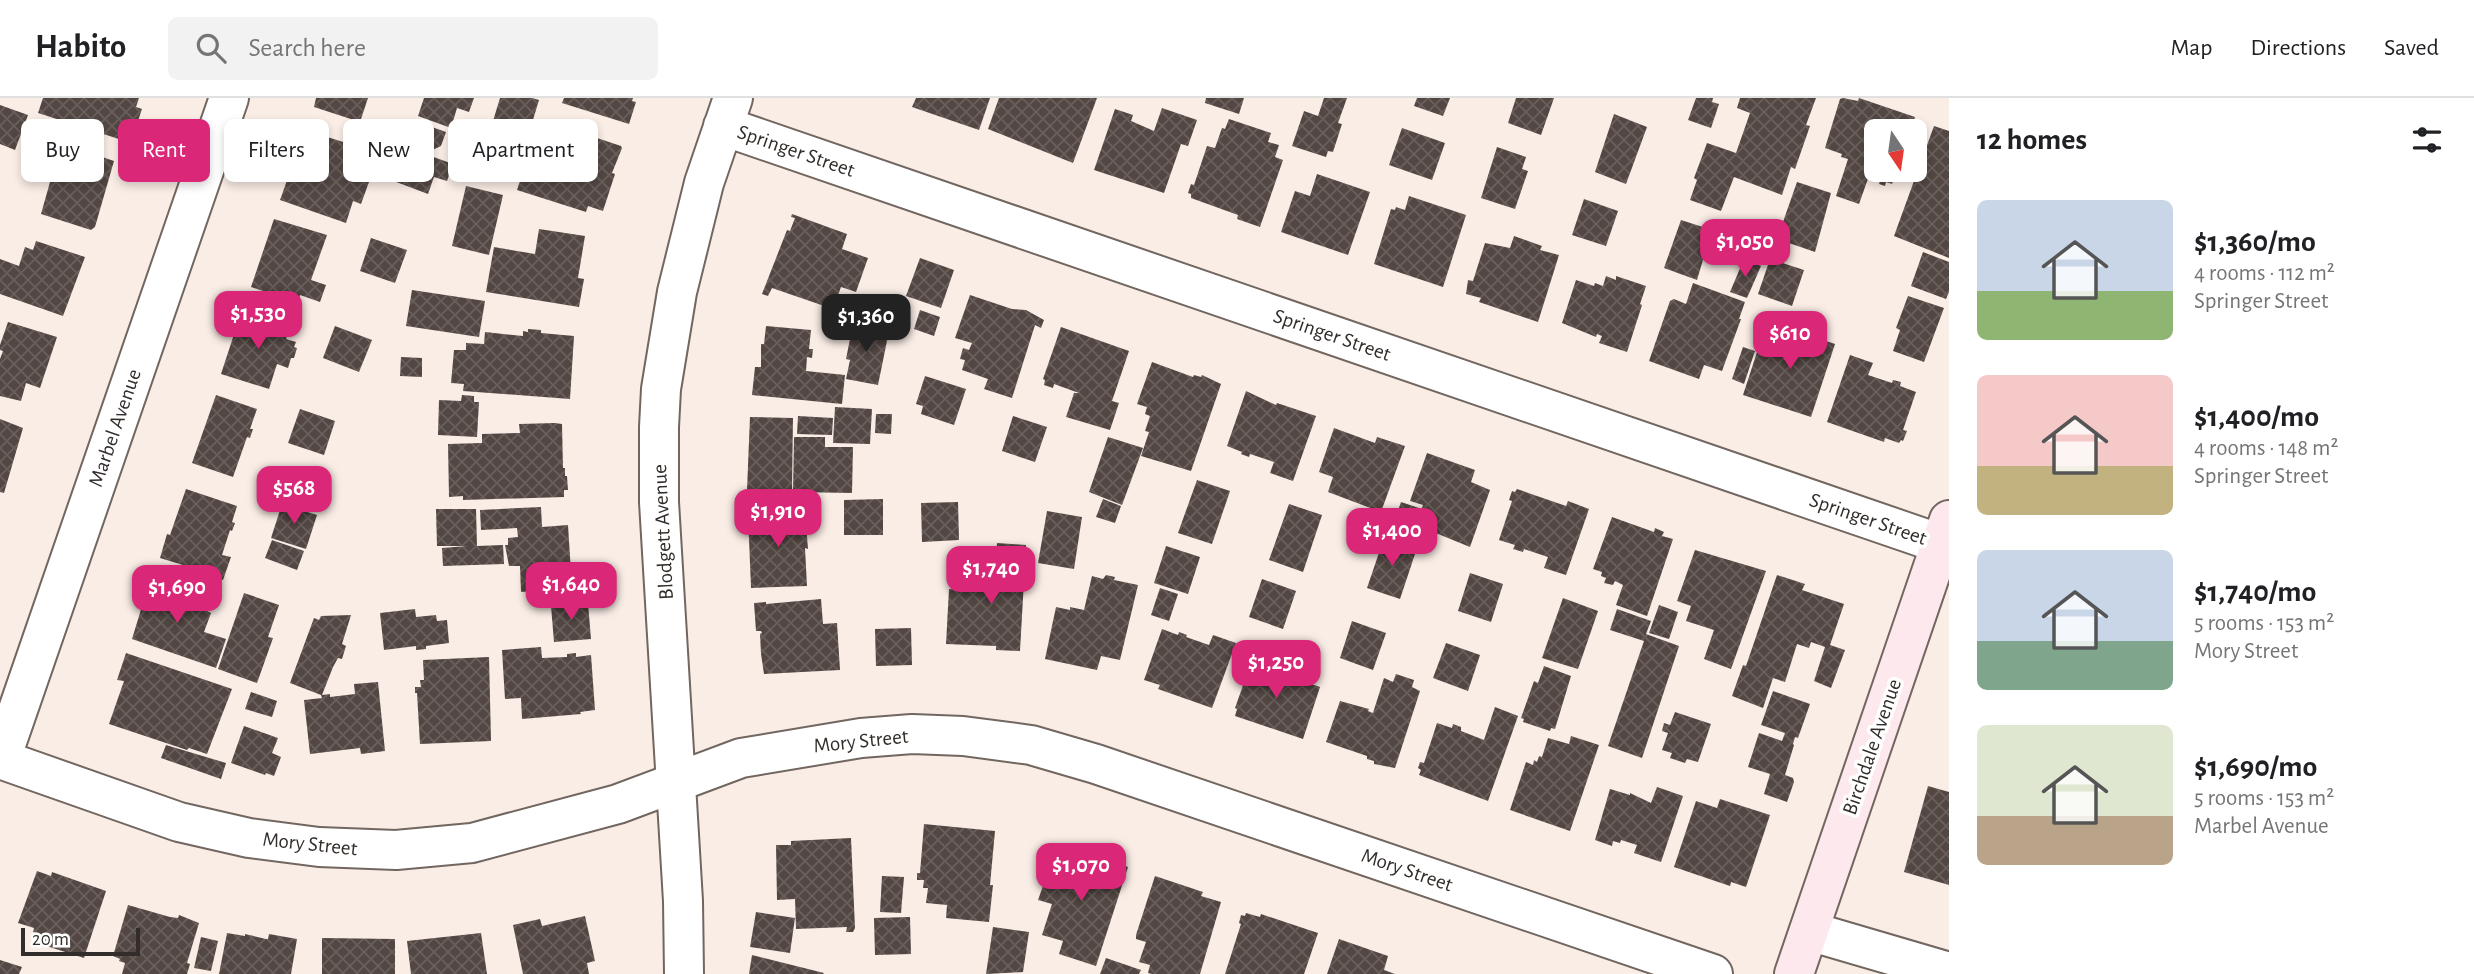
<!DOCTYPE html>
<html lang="en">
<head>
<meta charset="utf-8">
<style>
  :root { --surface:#fff; --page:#f2f2f2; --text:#202124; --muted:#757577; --line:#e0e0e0; --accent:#db2777 }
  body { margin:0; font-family:"Alegreya Sans",sans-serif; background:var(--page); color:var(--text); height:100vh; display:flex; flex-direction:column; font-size:26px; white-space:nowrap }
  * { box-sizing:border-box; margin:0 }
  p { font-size:23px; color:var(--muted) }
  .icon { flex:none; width:38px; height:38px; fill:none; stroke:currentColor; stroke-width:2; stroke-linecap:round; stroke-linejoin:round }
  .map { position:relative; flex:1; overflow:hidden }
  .details { display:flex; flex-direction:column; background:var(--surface); width:525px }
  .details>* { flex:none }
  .banner { position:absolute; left:21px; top:21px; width:665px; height:63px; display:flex; gap:14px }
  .needle { width:46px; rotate:167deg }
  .tools { position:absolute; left:1864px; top:21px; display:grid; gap:14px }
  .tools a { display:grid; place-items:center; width:63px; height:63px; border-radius:10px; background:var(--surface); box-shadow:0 4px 10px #0003; font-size:35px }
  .scale { position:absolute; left:21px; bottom:18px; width:119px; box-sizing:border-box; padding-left:7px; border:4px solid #322d2a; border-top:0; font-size:19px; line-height:24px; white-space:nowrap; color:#322d2a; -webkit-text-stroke:5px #fff; paint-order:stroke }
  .price { position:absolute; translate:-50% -60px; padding:0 16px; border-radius:14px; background:var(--accent); color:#fff; font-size:23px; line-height:46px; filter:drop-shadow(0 2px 4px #0008) }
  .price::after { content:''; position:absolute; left:50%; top:42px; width:21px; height:16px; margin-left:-10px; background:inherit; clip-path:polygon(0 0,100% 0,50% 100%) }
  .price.on { background:#222; color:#fff }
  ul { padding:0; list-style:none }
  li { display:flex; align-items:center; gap:21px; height:175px; padding:0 28px }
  li span { display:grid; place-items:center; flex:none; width:196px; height:140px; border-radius:10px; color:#555 }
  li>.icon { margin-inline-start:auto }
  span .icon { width:84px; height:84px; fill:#fffc; stroke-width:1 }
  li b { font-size:30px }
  h2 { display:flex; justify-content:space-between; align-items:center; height:84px; padding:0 28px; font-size:30px }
  .tag { padding:0 24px; border-radius:10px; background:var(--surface); box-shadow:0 4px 10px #0003; font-size:24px; line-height:63px }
  .tag.on { background:var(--accent); color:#fff }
  header { display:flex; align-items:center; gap:42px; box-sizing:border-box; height:98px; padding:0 35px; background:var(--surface); border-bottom:2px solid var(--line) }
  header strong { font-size:33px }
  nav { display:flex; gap:38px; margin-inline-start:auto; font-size:24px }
  .search { width:490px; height:63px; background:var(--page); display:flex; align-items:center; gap:18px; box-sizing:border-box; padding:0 24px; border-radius:10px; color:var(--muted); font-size:26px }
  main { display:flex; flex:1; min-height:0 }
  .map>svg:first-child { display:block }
</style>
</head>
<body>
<header>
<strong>Habito</strong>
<div class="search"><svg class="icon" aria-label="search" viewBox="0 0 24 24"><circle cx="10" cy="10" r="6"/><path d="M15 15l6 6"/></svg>Search here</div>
<nav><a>Map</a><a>Directions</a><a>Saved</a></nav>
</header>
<main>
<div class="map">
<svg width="1949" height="876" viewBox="0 0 1949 876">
  <defs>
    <pattern id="building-cross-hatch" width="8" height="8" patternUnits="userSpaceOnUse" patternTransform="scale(1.75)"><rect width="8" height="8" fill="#534743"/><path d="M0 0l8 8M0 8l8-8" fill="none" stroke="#695f5c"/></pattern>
  </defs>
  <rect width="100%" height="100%" fill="#faede6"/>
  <path fill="url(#building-cross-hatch)" d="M 43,0 L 139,0 L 136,9 L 142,11 L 138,23 L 132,21 L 125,43 L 38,15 Z
    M 316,0 L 368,0 L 360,24 L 314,9 Z
    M 424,0 L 474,0 L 469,14 L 457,10 L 451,30 L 418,18 Z
    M 500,0 L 532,0 L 539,2 L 529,35 L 493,23 Z
    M 564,0 L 633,0 L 632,3 L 636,4 L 629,26 L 562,5 Z
    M 916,0 L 990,0 L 979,32 L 912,9 Z
    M 999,0 L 1097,0 L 1073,65 L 988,31 Z
    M 1206,0 L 1244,0 L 1239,16 L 1205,5 Z
    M 1324,0 L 1347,0 L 1338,25 L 1342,26 L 1333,54 L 1328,53 L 1326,59 L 1292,48 L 1304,13 L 1318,18 Z
    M 1417,0 L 1450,0 L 1443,18 L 1414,8 Z
    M 1516,0 L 1554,0 L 1541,37 L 1508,25 Z
    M 1696,0 L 1713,0 L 1712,4 L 1719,6 L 1711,30 L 1688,22 Z
    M 1740,0 L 1816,0 L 1806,27 L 1810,28 L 1795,71 L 1791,69 L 1782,97 L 1734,79 L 1721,113 L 1690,102 L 1697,82 L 1694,80 L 1707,45 L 1736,55 L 1750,15 L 1737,10 Z
    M 1843,0 L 1858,3 L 1859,0 L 1915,19 L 1910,33 L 1876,33 L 1876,72 L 1897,72 L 1892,86 L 1886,84 L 1885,88 L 1879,86 L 1880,83 L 1869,78 L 1859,106 L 1836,98 L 1848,61 L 1841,59 L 1842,56 L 1825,50 L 1840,1 Z
    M 0,7 L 28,17 L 15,52 L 0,46 Z
    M 1162,10 L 1197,22 L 1188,48 L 1181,46 L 1164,95 L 1094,72 L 1115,11 L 1133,17 L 1131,23 L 1154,33 Z
    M 1614,16 L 1647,29 L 1626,86 L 1595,74 Z
    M 1229,21 L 1271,35 L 1268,44 L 1279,47 L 1275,59 L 1283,62 L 1260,129 L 1237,121 L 1238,117 L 1191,100 L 1191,96 L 1188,95 L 1191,86 L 1194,87 L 1207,48 L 1215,50 L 1222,30 L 1225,31 Z
    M 418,24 L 446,34 L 441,48 L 428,54 L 410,47 Z
    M 1934,28 L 1949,33 L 1949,160 L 1894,138 Z
    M 1402,30 L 1445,45 L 1432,82 L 1389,67 Z
    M 313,31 L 322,34 L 321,37 L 359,49 L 354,66 L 373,73 L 361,106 L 353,103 L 346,125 L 280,102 L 300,46 L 303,47 L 307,32 L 312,34 Z
    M 573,32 L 621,48 L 622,50 L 612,75 L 615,76 L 603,113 L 588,108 L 586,114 L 517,92 L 532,46 L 557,54 L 559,47 L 567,49 Z
    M 61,45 L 114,63 L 95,129 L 91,132 L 41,116 Z
    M 403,48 L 453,66 L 447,83 L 434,79 L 428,96 L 391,82 Z
    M 1497,49 L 1526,59 L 1522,71 L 1528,73 L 1515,111 L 1481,100 Z
    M 1317,76 L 1370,94 L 1348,157 L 1281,134 L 1295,93 L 1310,98 Z
    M 1797,84 L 1831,95 L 1815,154 L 1777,141 Z
    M 466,88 L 503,97 L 489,157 L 452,148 Z
    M 1409,98 L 1466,117 L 1443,189 L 1374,166 L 1391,111 L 1395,112 L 1396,109 L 1405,112 Z
    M 1584,101 L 1618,113 L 1606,148 L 1572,137 Z
    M 792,116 L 847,136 L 842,151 L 868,160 L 856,194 L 841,189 L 833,211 L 772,190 L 768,198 L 762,196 L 787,132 L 790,133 L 795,120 L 791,119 Z
    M 274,121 L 327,137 L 311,182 L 326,187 L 320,204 L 300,197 L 298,205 L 251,189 Z
    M 1681,122 L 1712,132 L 1697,182 L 1664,170 Z
    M 539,131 L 585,138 L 578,180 L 584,181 L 579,209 L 486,194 L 494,149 L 535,156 Z
    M 1751,137 L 1773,144 L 1768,160 L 1746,153 Z
    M 1514,138 L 1542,148 L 1540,152 L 1559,157 L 1538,224 L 1479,204 L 1481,200 L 1466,196 L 1468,182 L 1473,183 L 1485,145 L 1510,150 Z
    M 371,140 L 407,152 L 395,185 L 360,173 Z
    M 36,143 L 85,159 L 63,218 L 0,196 L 0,161 L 19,168 L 25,149 L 33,152 Z
    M 1776,145 L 1786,148 L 1782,162 L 1771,159 Z
    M 1923,154 L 1949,164 L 1949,194 L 1946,201 L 1911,188 Z
    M 920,160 L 954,172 L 941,210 L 906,198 Z
    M 1744,161 L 1761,168 L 1747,200 L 1730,194 Z
    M 1770,161 L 1804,172 L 1792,208 L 1758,196 Z
    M 1606,178 L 1616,182 L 1616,178 L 1646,188 L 1640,206 L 1642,207 L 1627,254 L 1599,245 L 1602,238 L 1597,236 L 1596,239 L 1562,225 L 1576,182 L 1594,188 L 1595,185 L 1603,188 Z
    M 1693,185 L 1745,204 L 1739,221 L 1741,221 L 1722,273 L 1704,267 L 1699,281 L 1649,263 L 1670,203 L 1674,201 L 1686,206 Z
    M 412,192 L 485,203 L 479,239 L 406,228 Z
    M 970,197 L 1012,211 L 1026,212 L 1044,222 L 1041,230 L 1035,227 L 1012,300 L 984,291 L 988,281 L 962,272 L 965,262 L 960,261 L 963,250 L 969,252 L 972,245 L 955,240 Z
    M 1908,198 L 1944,210 L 1924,264 L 1893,253 L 1900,232 L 1896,230 Z
    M 920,212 L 940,219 L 934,238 L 914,231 Z
    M 241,215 L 289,231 L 286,241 L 296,244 L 294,249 L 297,250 L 294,260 L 291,260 L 288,270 L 277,266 L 269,291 L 221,276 Z
    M 8,224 L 57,239 L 40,290 L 26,285 L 21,303 L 0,298 L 0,261 L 3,253 L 0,252 L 0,247 Z
    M 853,226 L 889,233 L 878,287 L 846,281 L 850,262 L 846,261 Z
    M 335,228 L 372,242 L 359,274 L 323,260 Z
    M 766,228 L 811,232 L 809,251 L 813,251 L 812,260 L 807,259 L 806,273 L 845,277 L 842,306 L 752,297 L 755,269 L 761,269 L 761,246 L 764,246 Z
    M 1782,228 L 1835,246 L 1811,319 L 1743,297 L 1759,248 L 1757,247 L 1759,241 L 1764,243 L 1765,238 L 1773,241 L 1772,245 L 1776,247 Z
    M 1061,229 L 1129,253 L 1112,303 L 1119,305 L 1110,332 L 1066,319 L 1074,295 L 1079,295 L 1054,286 L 1053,290 L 1044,287 L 1045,282 L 1043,281 Z
    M 528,231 L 541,232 L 541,235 L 574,238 L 570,301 L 463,293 L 464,286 L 451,285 L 454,252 L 466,252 L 466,245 L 484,246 L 485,234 L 523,238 L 523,233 L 528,234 Z
    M 1743,249 L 1755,253 L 1744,286 L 1732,281 Z
    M 1850,257 L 1873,265 L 1868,277 L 1892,285 L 1893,282 L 1901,284 L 1900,288 L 1916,294 L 1903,332 L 1907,333 L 1903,343 L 1901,342 L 1899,345 L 1885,340 L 1884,344 L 1827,324 Z
    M 401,259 L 422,260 L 422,279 L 400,278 Z
    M 1152,264 L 1193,279 L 1194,277 L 1201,279 L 1202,277 L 1221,286 L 1191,373 L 1141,358 L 1149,334 L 1145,333 L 1150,318 L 1145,316 L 1147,309 L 1137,306 Z
    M 925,278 L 966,291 L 954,327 L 921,316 L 923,308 L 916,306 Z
    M 1246,293 L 1276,307 L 1277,305 L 1316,318 L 1293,383 L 1270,375 L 1274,364 L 1250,356 L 1249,359 L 1241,356 L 1242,354 L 1227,348 Z
    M 216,297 L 257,311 L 250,331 L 253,331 L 250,340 L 247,339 L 233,379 L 192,365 Z
    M 462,297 L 474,298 L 474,304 L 479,304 L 477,339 L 438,337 L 439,302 L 461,303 Z
    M 835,309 L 872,311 L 870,346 L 833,345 Z
    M 300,311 L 335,323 L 324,357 L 288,345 Z
    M 876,316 L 892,316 L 891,336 L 875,335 Z
    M 798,318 L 833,320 L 832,337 L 797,336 Z
    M 1013,318 L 1047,329 L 1035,364 L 1002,353 Z
    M 750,319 L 793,320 L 792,392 L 747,392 Z
    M 0,321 L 23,330 L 4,395 L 0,394 Z
    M 555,325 L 562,326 L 563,370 L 565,370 L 565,378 L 567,378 L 568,392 L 564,392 L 564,399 L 463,402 L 463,398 L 449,399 L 448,346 L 482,345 L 482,336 L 520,335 L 519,326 Z
    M 1334,330 L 1375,345 L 1377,339 L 1405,348 L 1381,414 L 1328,394 L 1333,379 L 1319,374 Z
    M 794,339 L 825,339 L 825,349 L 853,349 L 852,395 L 793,394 Z
    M 1108,339 L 1143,350 L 1122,407 L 1089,394 Z
    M 1427,355 L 1475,372 L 1471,384 L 1490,392 L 1470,449 L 1416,427 L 1423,407 L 1410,403 Z
    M 1197,382 L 1230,393 L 1212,446 L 1178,435 Z
    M 186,391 L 237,408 L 232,424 L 235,425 L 232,433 L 230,432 L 222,457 L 231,459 L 223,482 L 211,478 L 212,476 L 160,460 L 167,436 L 170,437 Z
    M 1517,391 L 1566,408 L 1568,403 L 1589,411 L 1566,477 L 1544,470 L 1548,459 L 1524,451 L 1523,454 L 1513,451 L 1515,447 L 1499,442 L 1512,403 L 1509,402 L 1512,393 L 1515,394 Z
    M 883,401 L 883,437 L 844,437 L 844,402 Z
    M 1103,401 L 1121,408 L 1115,425 L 1096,419 Z
    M 958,404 L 959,442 L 922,444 L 921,405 Z
    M 1401,404 L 1419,410 L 1412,428 L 1425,433 L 1420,448 L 1389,438 Z
    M 282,406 L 317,417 L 306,451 L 271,440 Z
    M 1289,406 L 1322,417 L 1303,474 L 1269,462 Z
    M 541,409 L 542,429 L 568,427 L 572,490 L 521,494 L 520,468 L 509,468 L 505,447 L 508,447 L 508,440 L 518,439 L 517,430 L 481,432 L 480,412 Z
    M 436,411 L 476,411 L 477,448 L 503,447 L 504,466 L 443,468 L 442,450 L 467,448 L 437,448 Z
    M 805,413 L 806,418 L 808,418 L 809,426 L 806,426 L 808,451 L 805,450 L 807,488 L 751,490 L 748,416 Z
    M 1047,413 L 1082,419 L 1074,471 L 1038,465 Z
    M 1612,419 L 1654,434 L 1655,430 L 1664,434 L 1662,438 L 1673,441 L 1647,518 L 1616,507 L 1623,487 L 1615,483 L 1613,487 L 1604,485 L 1606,480 L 1601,478 L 1602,474 L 1593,471 Z
    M 1384,440 L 1417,450 L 1400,501 L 1367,490 Z
    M 272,442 L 304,453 L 297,472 L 265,460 Z
    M 997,445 L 1026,447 L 1020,553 L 996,552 L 996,548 L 946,546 L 949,491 L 966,492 L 967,488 L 974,488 L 974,492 L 994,493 Z
    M 1166,448 L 1200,459 L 1188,496 L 1154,485 Z
    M 1695,452 L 1766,473 L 1731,571 L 1704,561 L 1714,532 L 1686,523 L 1691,508 L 1677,503 Z
    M 1470,475 L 1503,486 L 1491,524 L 1458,513 Z
    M 1106,477 L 1115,479 L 1114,482 L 1138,487 L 1120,562 L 1101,558 L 1097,572 L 1045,561 L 1056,509 L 1070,512 L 1070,509 L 1084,512 L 1092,478 L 1103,481 Z
    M 1777,477 L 1805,486 L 1802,492 L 1844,506 L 1830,547 L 1845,552 L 1831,590 L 1814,583 L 1825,549 L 1811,544 L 1809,550 L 1797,546 L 1785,584 L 1773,580 L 1763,610 L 1732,598 L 1743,567 L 1746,568 Z
    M 1262,481 L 1296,493 L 1283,531 L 1249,519 Z
    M 150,482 L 198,499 L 195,507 L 211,515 L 204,534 L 226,541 L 216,570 L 132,541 Z
    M 1160,490 L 1178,496 L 1169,523 L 1151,517 Z
    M 244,495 L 279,507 L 268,539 L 273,540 L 257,585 L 218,571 Z
    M 1563,500 L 1598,513 L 1578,571 L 1542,560 Z
    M 821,501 L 823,526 L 837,525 L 840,572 L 764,576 L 761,556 L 760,536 L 762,535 L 761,533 L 756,533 L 754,505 L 766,504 L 766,506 Z
    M 588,505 L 591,541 L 554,544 L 551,508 Z
    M 1659,507 L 1678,514 L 1669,541 L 1649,535 Z
    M 415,511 L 416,519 L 436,517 L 437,523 L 447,522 L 449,545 L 426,548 L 426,551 L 416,552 L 416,548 L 384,552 L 380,515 Z
    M 1617,511 L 1651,523 L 1646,536 L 1679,548 L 1642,660 L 1608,648 L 1644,543 L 1610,532 Z
    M 351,517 L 342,546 L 346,548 L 342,561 L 338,560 L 333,569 L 322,597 L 330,596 L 330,599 L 355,596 L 354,586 L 378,584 L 385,653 L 361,656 L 360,650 L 310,656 L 304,602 L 322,600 L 321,597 L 290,585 L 314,520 L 319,522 L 321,518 Z
    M 1352,523 L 1386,535 L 1373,572 L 1340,560 Z
    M 911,530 L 912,567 L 876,568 L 875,531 Z
    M 1162,531 L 1178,537 L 1179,534 L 1187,537 L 1186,539 L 1209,547 L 1213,537 L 1236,545 L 1212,610 L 1158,591 L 1160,587 L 1144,582 Z
    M 1446,545 L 1480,557 L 1468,593 L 1433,580 Z
    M 541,549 L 542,560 L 567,559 L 567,556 L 576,555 L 576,559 L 591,557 L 595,612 L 580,614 L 581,616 L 522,621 L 521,600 L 505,601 L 502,552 Z
    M 126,555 L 232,591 L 207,656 L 189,650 L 187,652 L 109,626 L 124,583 L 117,582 Z
    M 489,559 L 491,643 L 420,646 L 417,595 L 415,595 L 415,589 L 421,589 L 420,582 L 424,582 L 423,562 Z
    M 1257,561 L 1266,564 L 1265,567 L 1286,574 L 1286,577 L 1320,589 L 1303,641 L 1235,618 L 1237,611 L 1235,610 L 1252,562 L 1256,563 Z
    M 1544,568 L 1571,578 L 1555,631 L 1551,630 L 1550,633 L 1523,624 L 1524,621 L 1521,620 L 1534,583 L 1538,585 Z
    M 1396,576 L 1414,582 L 1412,589 L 1420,593 L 1395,670 L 1374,666 L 1374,663 L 1367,661 L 1367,658 L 1326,644 L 1340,603 L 1369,611 L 1368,613 L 1373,615 L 1384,580 L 1393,584 Z
    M 1773,593 L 1810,606 L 1798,640 L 1795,639 L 1793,646 L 1794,647 L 1785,677 L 1793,680 L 1794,684 L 1787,704 L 1764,696 L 1770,676 L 1748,669 L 1759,635 L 1782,643 L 1785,635 L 1761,627 Z
    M 251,594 L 277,603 L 272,619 L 245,611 Z
    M 1495,609 L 1518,618 L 1488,703 L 1419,677 L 1421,672 L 1418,670 L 1420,664 L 1424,665 L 1437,625 L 1452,630 L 1453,626 L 1461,629 L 1461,633 L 1484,642 Z
    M 1675,614 L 1711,626 L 1698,664 L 1687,661 L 1685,665 L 1670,660 L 1672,655 L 1662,652 L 1668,635 L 1662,633 L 1664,625 L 1670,627 Z
    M 244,628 L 278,640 L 272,655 L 281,659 L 274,678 L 266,675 L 265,677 L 231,665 Z
    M 1571,638 L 1599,647 L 1570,733 L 1510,712 L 1526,664 L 1533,667 L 1534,662 L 1537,664 L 1539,658 L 1542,659 L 1548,640 L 1569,646 Z
    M 166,647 L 226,665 L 221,681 L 161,660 Z
    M 1928,688 L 1949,694 L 1949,787 L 1904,774 Z
    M 1657,689 L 1683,698 L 1661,764 L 1634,755 L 1637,747 L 1621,742 L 1620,745 L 1613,743 L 1612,748 L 1595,742 L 1610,691 L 1630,697 L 1630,695 L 1651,705 Z
    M 1720,701 L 1770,717 L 1746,789 L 1731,784 L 1730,788 L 1674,769 L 1696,703 L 1717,710 Z
    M 924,726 L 995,733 L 990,787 L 993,787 L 989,824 L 946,820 L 947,807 L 926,805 L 928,790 L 923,790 L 924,782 L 917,782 L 917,775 L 920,775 Z
    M 851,740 L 855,830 L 853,834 L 846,834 L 847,829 L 796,831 L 795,801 L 777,802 L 776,747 L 791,747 L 791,743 Z
    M 1055,749 L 1105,765 L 1106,762 L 1128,769 L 1096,868 L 1059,856 L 1063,843 L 1042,837 L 1052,806 L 1038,802 L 1052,762 L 1048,761 L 1051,752 L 1054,753 Z
    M 37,773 L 51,778 L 52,774 L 106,793 L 84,860 L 37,845 L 41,836 L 33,834 L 34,830 L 18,825 Z
    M 882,778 L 904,779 L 901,815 L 880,814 Z
    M 1155,778 L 1203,794 L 1201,798 L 1221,804 L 1200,876 L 1152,876 L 1148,875 L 1150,867 L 1139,864 L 1146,844 L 1136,841 L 1136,837 Z
    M 128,807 L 170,819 L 178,820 L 179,817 L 199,825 L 187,865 L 190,866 L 187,876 L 122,876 L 125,865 L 119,863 L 120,861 L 113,858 Z
    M 756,814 L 795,820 L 790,855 L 750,849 Z
    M 1246,815 L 1260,819 L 1261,816 L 1318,835 L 1304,876 L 1225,876 L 1241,826 L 1239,825 L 1241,817 L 1245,818 Z
    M 585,818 L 595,863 L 587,865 L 589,876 L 523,876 L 513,827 L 540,821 L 542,828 Z
    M 910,819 L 911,856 L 875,857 L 874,820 Z
    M 993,829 L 1029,834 L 1023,874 L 986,876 Z
    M 227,835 L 245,838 L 245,836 L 266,841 L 268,841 L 269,836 L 297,841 L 291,876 L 219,876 Z
    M 481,835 L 487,876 L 411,876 L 407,843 Z
    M 201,839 L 218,843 L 211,873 L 194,870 Z
    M 322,840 L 395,841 L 395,876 L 322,876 Z
    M 1339,841 L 1388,858 L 1384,872 L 1395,876 L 1327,876 Z
    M 752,857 L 824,875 L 823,876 L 749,876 Z
    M 1106,860 L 1141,872 L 1139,876 L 1100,876 Z
    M 0,862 L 22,869 L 19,876 L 0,876 Z"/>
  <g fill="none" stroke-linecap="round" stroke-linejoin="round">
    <defs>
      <path id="street" d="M 723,28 L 1941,446
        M 0,661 L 179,724 L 249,740 L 319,749 L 396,752 L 472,745 L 618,706 L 741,660 L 861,640 L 912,636 L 963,638 L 1031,647 L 1096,666 L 1713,876
        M 1,661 L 229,0
        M 1809,833 L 1949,874
        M 684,876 L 683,803 L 659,404 L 659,329 L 661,291 L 677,194 L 704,85 L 733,0"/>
      <path id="secondary" d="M 1794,876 L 1949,422"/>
    </defs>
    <use href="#street" stroke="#716660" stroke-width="42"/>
    <use href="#secondary" stroke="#716660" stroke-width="42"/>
    <use href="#street" stroke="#fff" stroke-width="38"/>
    <use href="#secondary" stroke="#fde8ee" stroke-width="38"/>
  </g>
  <g text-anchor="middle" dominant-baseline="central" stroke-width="7" stroke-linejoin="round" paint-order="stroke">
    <g font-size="21" fill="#322d2a" stroke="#fff">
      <text transform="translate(796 53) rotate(19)">Springer Street</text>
      <text transform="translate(1332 237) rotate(19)">Springer Street</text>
      <text transform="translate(115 330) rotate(-71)">Marbel Avenue</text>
      <text transform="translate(1868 421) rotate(19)">Springer Street</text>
      <text transform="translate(663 434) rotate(-93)">Blodgett Avenue</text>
      <text transform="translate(861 643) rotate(-6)">Mory Street</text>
      <text transform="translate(1872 649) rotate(-71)">Birchdale Avenue</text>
      <text transform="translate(310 746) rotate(6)">Mory Street</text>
      <text transform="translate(1407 772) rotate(19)">Mory Street</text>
    </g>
  </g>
</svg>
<div class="tools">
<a><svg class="needle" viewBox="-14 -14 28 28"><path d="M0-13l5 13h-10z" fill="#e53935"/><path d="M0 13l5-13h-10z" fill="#757577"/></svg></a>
</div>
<div class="scale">20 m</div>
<b class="price" style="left:1745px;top:181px">$1,050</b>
<b class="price" style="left:258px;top:253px">$1,530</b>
<b class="price on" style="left:866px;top:256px">$1,360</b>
<b class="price" style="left:1790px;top:273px">$610</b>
<b class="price" style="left:294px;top:428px">$568</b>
<b class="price" style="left:778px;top:451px">$1,910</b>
<b class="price" style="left:1392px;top:470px">$1,400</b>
<b class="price" style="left:991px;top:508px">$1,740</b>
<b class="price" style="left:571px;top:524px">$1,640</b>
<b class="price" style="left:177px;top:527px">$1,690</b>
<b class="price" style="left:1276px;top:602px">$1,250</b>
<b class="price" style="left:1081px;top:805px">$1,070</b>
<div class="banner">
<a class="tag">Buy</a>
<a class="tag on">Rent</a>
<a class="tag">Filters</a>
<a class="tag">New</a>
<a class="tag">Apartment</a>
</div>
</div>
<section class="details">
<h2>12 homes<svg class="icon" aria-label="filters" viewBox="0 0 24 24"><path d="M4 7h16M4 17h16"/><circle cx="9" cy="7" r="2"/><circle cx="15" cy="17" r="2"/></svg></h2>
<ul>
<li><span style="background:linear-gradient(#c9d6e8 65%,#8fb573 0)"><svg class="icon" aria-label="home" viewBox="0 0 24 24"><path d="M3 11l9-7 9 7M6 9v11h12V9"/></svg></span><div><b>$1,360/mo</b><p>4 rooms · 112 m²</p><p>Springer Street</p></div></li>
<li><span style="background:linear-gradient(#f6c9c9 65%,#c2b280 0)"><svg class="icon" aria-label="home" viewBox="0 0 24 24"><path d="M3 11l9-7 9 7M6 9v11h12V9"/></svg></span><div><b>$1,400/mo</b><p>4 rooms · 148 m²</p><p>Springer Street</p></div></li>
<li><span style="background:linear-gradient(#c9d6e8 65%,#7fa58c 0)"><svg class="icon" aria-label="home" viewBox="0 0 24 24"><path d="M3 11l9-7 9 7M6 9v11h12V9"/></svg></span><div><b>$1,740/mo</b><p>5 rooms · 153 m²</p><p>Mory Street</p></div></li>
<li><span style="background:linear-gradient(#dfe7d0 65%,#b9a48a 0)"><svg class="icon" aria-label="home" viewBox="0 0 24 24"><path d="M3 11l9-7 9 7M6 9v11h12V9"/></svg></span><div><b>$1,690/mo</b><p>5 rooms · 153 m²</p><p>Marbel Avenue</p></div></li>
</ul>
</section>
</main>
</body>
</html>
